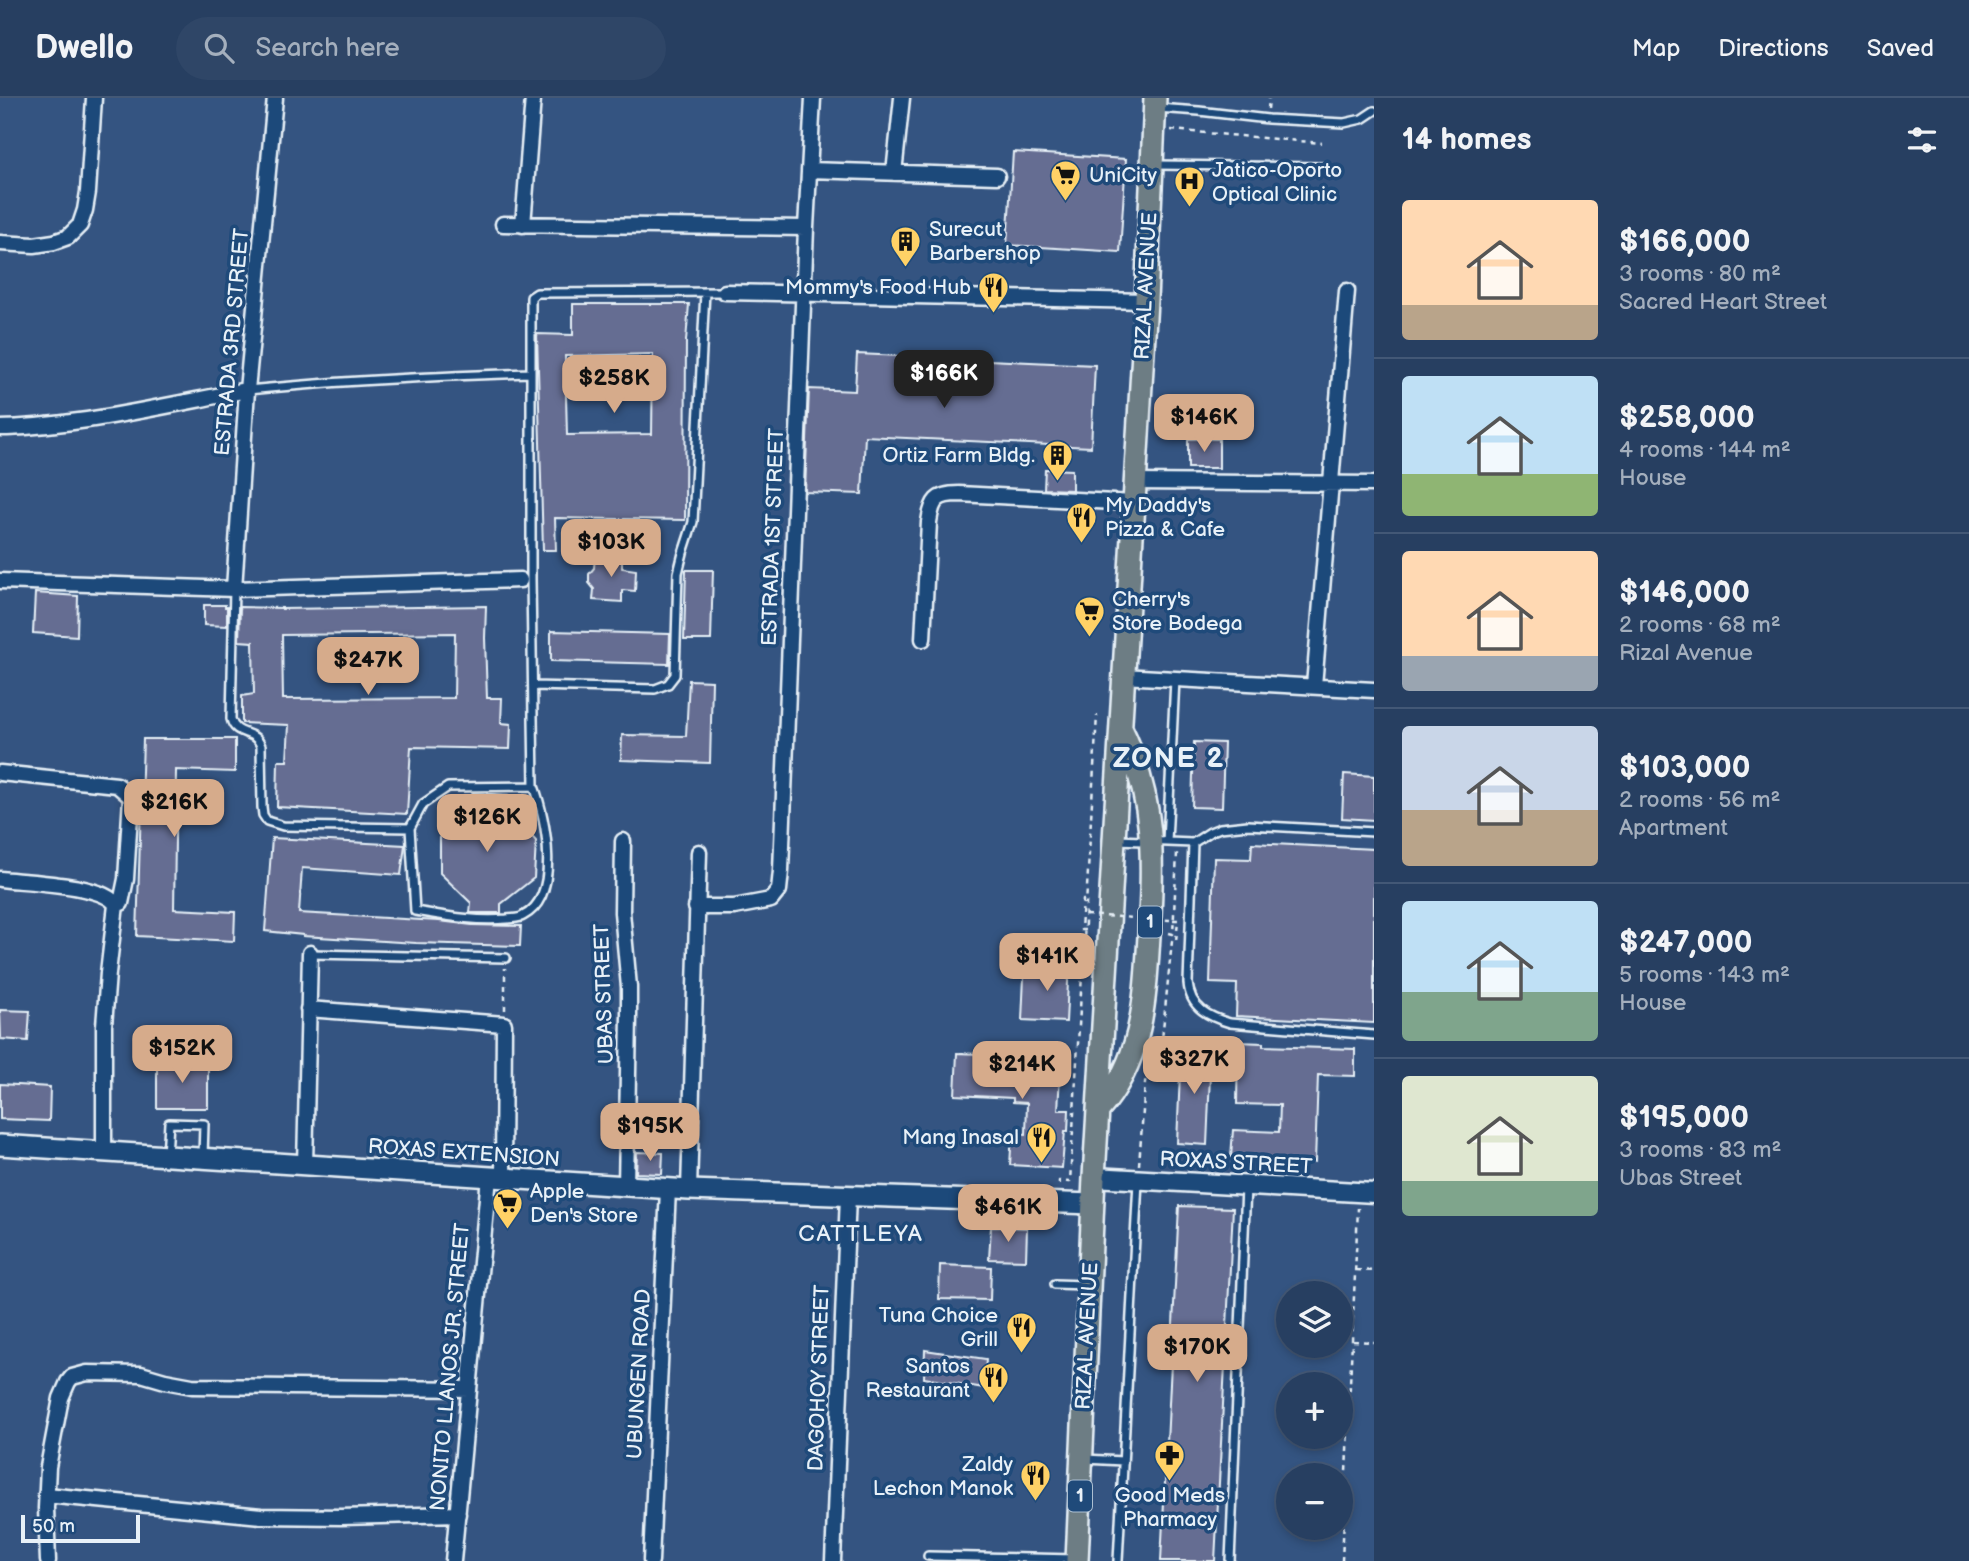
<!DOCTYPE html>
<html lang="en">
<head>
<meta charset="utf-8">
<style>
  :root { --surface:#273f61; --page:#2f4667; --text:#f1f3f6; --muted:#a4afbd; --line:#435876; --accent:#d6ab8b }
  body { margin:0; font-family:"Balsamiq Sans",sans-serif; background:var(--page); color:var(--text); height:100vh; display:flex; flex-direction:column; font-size:26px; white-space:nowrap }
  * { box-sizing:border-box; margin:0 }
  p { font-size:23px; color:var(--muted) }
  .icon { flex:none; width:38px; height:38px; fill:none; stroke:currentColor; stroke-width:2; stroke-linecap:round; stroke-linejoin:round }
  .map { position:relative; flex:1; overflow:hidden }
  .drawer { display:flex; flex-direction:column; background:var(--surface); width:595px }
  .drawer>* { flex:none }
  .fabs { position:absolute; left:1276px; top:1183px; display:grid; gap:14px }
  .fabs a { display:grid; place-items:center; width:77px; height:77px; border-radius:50%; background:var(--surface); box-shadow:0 4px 10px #0003,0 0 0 2px var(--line); font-size:35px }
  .scale { position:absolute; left:21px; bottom:18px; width:119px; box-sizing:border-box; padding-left:7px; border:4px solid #e8f1f8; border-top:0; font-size:19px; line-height:24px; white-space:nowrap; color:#e8f1f8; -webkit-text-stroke:5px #1f4a7a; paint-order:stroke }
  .price { position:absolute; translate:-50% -60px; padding:0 16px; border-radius:14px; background:var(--accent); color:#111; font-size:23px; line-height:46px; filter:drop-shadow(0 2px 4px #0008) }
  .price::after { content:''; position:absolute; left:50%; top:42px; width:21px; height:16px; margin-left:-10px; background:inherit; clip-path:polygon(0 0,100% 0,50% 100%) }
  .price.selected { background:#222; color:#fff }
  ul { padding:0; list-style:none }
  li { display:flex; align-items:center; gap:21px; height:175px; padding:0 28px }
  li+li { border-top:2px solid var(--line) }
  li span { display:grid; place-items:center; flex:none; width:196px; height:140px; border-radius:7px; color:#555 }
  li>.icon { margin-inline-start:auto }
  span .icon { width:84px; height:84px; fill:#fffc; stroke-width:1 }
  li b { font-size:30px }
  h2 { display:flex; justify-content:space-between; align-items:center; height:84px; padding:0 28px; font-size:30px }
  header { display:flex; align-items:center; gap:42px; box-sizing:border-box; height:98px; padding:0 35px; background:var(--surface); border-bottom:2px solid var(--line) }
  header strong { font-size:33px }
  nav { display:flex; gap:38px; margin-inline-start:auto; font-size:24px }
  .search { width:490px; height:63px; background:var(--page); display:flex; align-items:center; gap:18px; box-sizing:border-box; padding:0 24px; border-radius:38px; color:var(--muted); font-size:26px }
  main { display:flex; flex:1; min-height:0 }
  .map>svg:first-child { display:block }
</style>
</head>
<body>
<header>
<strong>Dwello</strong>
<div class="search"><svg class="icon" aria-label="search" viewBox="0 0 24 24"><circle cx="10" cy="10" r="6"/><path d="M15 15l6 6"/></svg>Search here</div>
<nav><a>Map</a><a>Directions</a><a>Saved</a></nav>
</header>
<main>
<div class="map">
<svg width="1374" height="1463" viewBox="0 0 1374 1463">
  <rect width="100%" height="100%" fill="#345481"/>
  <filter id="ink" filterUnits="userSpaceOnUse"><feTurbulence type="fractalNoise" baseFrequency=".0143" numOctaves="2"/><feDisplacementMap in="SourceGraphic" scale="14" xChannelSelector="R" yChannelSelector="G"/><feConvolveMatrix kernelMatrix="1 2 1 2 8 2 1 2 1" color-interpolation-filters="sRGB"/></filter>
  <g filter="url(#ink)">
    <path fill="#656d92" stroke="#e8f1f8" stroke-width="2" fill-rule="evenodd" d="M 1013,54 L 1126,61 L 1120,154 L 1007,147 Z
      M 573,206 L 689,206 L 686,243 L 685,422 L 555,420 L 556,452 L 543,452 L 537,236 L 573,237 ZM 653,256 L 652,336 L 567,337 L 565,258 Z
      M 857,256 L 1095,267 L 1091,349 L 865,338 L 862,396 L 805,394 L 809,291 L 855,293 Z
      M 1188,341 L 1219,341 L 1219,370 L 1188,370 Z
      M 1045,371 L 1072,372 L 1072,392 L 1044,391 Z
      M 595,459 L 622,459 L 622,470 L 636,472 L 635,493 L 622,492 L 622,504 L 593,502 L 594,491 L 589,485 L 589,476 L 594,470 Z
      M 686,472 L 713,472 L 711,542 L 684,542 Z
      M 35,495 L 78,498 L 77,538 L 33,535 Z
      M 204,507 L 225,507 L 225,509 L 227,509 L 227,528 L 204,527 Z
      M 486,508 L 485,540 L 487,600 L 502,600 L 501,625 L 511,626 L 510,651 L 411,649 L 407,716 L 277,709 L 278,663 L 287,663 L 289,627 L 242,625 L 242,598 L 254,596 L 253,544 L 239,543 L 240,509 L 282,510 L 282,511 ZM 455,535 L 454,600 L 283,601 L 282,537 Z
      M 551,533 L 670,536 L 669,566 L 551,563 Z
      M 689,582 L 712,583 L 710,665 L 621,662 L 622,637 L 686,638 Z
      M 143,641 L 235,641 L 235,674 L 176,672 L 174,811 L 235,814 L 234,843 L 137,838 Z
      M 1194,644 L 1224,645 L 1222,710 L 1192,709 Z
      M 1344,676 L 1374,678 L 1374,722 L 1342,720 Z
      M 473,695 L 508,697 L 508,711 L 536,743 L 534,780 L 501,806 L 501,815 L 470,815 L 471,805 L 440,775 L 440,735 L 472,708 Z
      M 272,740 L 405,747 L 401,777 L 302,770 L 299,815 L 439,823 L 472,827 L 521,828 L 520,848 L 416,845 L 303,838 L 303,837 L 265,833 Z
      M 1252,745 L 1374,751 L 1374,925 L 1236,918 L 1237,886 L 1210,885 L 1214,760 L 1251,761 Z
      M 1036,863 L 1069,864 L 1066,924 L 1022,922 L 1024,879 L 1035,879 Z
      M 0,912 L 30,913 L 28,943 L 1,941 Z
      M 1238,944 L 1263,945 L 1263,948 L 1355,951 L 1355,978 L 1318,977 L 1315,1064 L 1231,1059 L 1233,1032 L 1279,1034 L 1280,1007 L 1237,1006 Z
      M 1185,948 L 1206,949 L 1206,953 L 1211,954 L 1207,1047 L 1177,1045 L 1181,952 L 1185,952 Z
      M 957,955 L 1061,960 L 1058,1012 L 1069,1012 L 1068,1033 L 1065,1033 L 1062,1070 L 1010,1067 L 1012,1035 L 1026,1036 L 1027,1005 L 1013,1004 L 1013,1000 L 955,997 Z
      M 157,963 L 208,963 L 208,1010 L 157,1010 Z
      M 0,986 L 50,989 L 49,1023 L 0,1021 Z
      M 637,1054 L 663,1055 L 662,1076 L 636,1075 Z
      M 1179,1108 L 1233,1110 L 1215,1463 L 1161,1463 Z
      M 991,1129 L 1027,1130 L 1026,1162 L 989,1161 Z
      M 940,1167 L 991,1169 L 990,1202 L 939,1201 Z
      M 925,1252 L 986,1261 L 984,1290 L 924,1280 Z"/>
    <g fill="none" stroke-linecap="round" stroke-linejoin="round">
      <defs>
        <path id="service" d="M 1157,10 L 1199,13 L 1268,21 L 1344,25 L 1362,21 L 1374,13
          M 1156,67 L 1324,69
          M 248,292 C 342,282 436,278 530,275
          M 234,491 L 231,621 C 236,640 254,630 261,648 L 262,709 L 263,717 L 267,723 L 283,728 L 410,730 L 423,706 L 448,689 L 534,688
          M 533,588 L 655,591 L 668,586 L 675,577 L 678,475 L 683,455 L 693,424 L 705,194
          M 410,730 L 415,813 C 446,818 476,824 507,821 C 512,820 519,821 523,818 C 562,799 546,720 534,688 L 531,481 L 531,199 L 537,195 L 725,194
          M 1117,742 L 1193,745 L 1210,734 L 1220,730 L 1248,727 L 1374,734
          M 1167,744 L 1175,581
          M 1193,745 L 1188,885 C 1190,910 1209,919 1230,925 L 1374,937
          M 311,856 L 506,860
          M 167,1057 L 169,1025 L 204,1026 L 203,1059
          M 1055,1186 L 1086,1187
          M 1085,1361 L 1123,1363
          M 928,1458 L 1076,1461
          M 1118,1463 L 1138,1083
          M 1230,1463 L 1246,1089"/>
        <path id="minor" d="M 809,72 L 997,78
          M 894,75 L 902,0
          M 503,126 L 806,130
          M 523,127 L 533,0
          M 0,145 L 34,147 L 54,144 L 68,139 L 80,127 L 85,112 L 88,94 L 94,0
          M 725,194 L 1146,203
          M 0,330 C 29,330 58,326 87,322 C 140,314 194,302 247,292
          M 1135,384 L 1374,386
          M 0,483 L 234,491 L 520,482
          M 234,491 L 247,292 L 275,0
          M 923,541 L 929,424 C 932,403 936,396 959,396 L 1134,405
          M 1122,578 L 1374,592
          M 1314,588 L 1347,193
          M 0,675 L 117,687 L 131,699 L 126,781 L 121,805 L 116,807 L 108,875 L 104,928 L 104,1053
          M 623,743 L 622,814 L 629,889 L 629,918 L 626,1089
          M 0,781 C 25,784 105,786 116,807
          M 696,809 L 734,809 L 771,802 L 779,792 L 781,773 L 806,130 L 813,0
          M 308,911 L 504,926 L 503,1080
          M 305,1067 L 310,855
          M 689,1092 L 699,754
          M 46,1397 L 261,1418 L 341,1419 L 458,1416
          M 48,1463 L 46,1410 L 48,1369 L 61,1300 L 68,1284 L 72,1279 L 87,1275 L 141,1276 L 165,1283 L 192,1288 L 469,1291
          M 453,1463 L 489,1079
          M 651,1463 L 668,1091
          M 833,1463 L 848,1098"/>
        <path id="tertiary" d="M 1094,1079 L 1374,1095"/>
        <path id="secondary" d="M 0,1047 L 689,1092 L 1093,1106"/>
        <path id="primary" d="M 1098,1013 C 1143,962 1145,903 1149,838 C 1153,760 1156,702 1121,630
          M 1077,1463 L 1094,1079 L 1146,203 L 1155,0"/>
      </defs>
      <use href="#service" stroke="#e8f1f8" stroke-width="12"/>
      <use href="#minor" stroke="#e8f1f8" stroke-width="19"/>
      <use href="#tertiary" stroke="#e8f1f8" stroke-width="23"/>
      <use href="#secondary" stroke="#e8f1f8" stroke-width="24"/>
      <use href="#primary" stroke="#e8f1f8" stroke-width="26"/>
      <path stroke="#e8f1f8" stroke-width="2.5" stroke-dasharray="5 5" stroke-linecap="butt" d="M 1268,11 L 1269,0
        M 1171,32 L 1322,45
        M 1085,832 L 1081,832 L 1083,802 L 1087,802
        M 1169,835 L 1173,836 L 1177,755
        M 505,912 L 505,870
        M 1150,963 L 1161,951 L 1172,843 L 1176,843 L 1178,822 L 1173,822
        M 1139,1067 L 1146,972
        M 1059,1086 L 1059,1083 L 1070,1084 L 1097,617
        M 1356,1172 L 1374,1173
        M 1353,1243 L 1374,1244
        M 1342,1463 L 1358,1110"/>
      <use href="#service" stroke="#1f4a7a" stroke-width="7"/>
      <use href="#minor" stroke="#1f4a7a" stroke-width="14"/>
      <use href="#tertiary" stroke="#1f4a7a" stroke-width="18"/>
      <use href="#secondary" stroke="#1f4a7a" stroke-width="19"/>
      <use href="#primary" stroke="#6d7d84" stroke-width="21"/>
      <path stroke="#e8f1f8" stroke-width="2.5" stroke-dasharray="5 5" stroke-linecap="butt" d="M 1086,817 L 1170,822"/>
    </g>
  </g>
  <defs>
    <symbol id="supermarket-pin" viewBox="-11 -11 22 30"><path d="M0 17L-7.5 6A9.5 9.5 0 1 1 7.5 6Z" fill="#ffd166" stroke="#1f4a7a"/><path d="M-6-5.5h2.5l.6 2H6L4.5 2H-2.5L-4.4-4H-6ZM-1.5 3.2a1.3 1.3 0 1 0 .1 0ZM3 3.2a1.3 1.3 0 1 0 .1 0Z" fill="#111"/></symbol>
    <symbol id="hospital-pin" viewBox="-11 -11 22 30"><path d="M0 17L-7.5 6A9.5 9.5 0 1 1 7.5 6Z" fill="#ffd166" stroke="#1f4a7a"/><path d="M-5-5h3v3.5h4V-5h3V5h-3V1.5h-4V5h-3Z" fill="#111"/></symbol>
    <symbol id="building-pin" viewBox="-11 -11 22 30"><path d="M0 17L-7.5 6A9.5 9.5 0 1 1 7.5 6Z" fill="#ffd166" stroke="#1f4a7a"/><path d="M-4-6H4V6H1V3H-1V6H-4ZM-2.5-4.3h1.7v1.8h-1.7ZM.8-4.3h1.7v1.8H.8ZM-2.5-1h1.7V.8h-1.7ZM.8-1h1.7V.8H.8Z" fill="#111"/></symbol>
    <symbol id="restaurant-pin" viewBox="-11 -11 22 30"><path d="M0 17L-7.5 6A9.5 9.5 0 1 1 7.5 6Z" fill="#ffd166" stroke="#1f4a7a"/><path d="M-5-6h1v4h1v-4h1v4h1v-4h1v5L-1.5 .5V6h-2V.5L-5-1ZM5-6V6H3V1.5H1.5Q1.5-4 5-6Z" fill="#111"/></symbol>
    <symbol id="pharmacy-pin" viewBox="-11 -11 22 30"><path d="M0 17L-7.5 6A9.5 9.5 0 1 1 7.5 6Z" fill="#ffd166" stroke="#1f4a7a"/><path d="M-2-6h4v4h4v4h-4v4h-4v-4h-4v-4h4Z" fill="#111"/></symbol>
  </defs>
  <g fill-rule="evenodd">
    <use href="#supermarket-pin" x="1048" y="60" width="35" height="47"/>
    <use href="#hospital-pin" x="1172" y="66" width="35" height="47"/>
    <use href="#building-pin" x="888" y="126" width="35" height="47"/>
    <use href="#restaurant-pin" x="976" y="172" width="35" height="47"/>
    <use href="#building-pin" x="1040" y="340" width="35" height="47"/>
    <use href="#restaurant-pin" x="1064" y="402" width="35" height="47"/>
    <use href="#supermarket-pin" x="1072" y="496" width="35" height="47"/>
    <use href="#restaurant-pin" x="1024" y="1022" width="35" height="47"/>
    <use href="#supermarket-pin" x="490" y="1088" width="35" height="47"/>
    <use href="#restaurant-pin" x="1004" y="1212" width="35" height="47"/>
    <use href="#restaurant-pin" x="976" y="1262" width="35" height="47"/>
    <use href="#pharmacy-pin" x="1152" y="1340" width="35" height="47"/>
    <use href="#restaurant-pin" x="1018" y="1360" width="35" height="47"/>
  </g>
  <g text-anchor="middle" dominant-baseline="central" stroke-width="7" stroke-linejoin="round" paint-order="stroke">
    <g fill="#1f4a7a" stroke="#acbfd2" stroke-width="2">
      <rect x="1138" y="808.5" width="24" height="31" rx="5"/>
      <rect x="1068" y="1382.5" width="24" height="31" rx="5"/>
    </g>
    <g font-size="19" font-weight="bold" fill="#e8f1f8">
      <text x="1150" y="824">1</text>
      <text x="1080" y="1398">1</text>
    </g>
    <g font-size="21" fill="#e8f1f8" stroke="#1f4a7a" text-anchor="start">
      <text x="1212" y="72">Jatico-Oporto<tspan x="1212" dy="24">Optical Clinic</tspan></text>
      <text x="1089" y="77">UniCity</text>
      <text x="929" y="131">Surecut<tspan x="929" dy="24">Barbershop</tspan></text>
      <text x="971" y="189" text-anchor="end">Mommy's Food Hub</text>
      <text x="1035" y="357" text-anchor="end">Ortiz Farm Bldg.</text>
      <text x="1105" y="407">My Daddy's<tspan x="1105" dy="24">Pizza &amp; Cafe</tspan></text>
      <text x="1112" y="501">Cherry's<tspan x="1112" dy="24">Store Bodega</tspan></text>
      <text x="1019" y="1039" text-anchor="end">Mang Inasal</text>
      <text x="530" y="1093">Apple<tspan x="530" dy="24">Den's Store</tspan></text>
      <text x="998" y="1217" text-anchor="end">Tuna Choice<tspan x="998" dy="24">Grill</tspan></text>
      <text x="970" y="1268" text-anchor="end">Santos<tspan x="970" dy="24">Restaurant</tspan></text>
      <text x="1013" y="1366" text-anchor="end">Zaldy<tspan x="1013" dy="24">Lechon Manok</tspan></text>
      <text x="1170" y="1397" text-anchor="middle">Good Meds<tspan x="1170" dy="24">Pharmacy</tspan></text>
    </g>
    <g font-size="21" fill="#e8f1f8" stroke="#1f4a7a">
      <text transform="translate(1146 188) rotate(-87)">RIZAL AVENUE</text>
      <text transform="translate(232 244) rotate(-85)">ESTRADA 3RD STREET</text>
      <text transform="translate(773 439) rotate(-88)">ESTRADA 1ST STREET</text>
      <text transform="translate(604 896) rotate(-92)">UBAS STREET</text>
      <text transform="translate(464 1055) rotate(4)">ROXAS EXTENSION</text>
      <text transform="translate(1236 1065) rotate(3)">ROXAS STREET</text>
      <text transform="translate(1087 1238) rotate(-87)">RIZAL AVENUE</text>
      <text transform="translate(450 1269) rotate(-85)">NONITO LLANOS JR. STREET</text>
      <text transform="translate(639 1276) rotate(-87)">UBUNGEN ROAD</text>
      <text transform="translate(819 1280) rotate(-88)">DAGOHOY STREET</text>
    </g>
    <g font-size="23" letter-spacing="2" fill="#e8f1f8" stroke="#1f4a7a">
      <text x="861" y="1136">CATTLEYA</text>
    </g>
    <g font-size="28" font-weight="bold" letter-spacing="2" fill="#e8f1f8" stroke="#1f4a7a">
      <text x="1169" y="660">ZONE 2</text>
    </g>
  </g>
</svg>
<div class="fabs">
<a><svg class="icon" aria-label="layers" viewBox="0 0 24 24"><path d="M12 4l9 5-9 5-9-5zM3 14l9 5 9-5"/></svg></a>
<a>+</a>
<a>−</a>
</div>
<div class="scale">50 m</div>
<b class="price selected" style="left:944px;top:312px">$166K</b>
<b class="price" style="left:614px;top:317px">$258K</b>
<b class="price" style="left:1204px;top:356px">$146K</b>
<b class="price" style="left:611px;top:481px">$103K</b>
<b class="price" style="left:368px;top:599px">$247K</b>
<b class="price" style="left:174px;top:741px">$216K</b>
<b class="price" style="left:487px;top:756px">$126K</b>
<b class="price" style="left:1047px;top:895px">$141K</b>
<b class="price" style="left:182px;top:987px">$152K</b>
<b class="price" style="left:1194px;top:998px">$327K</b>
<b class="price" style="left:1022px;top:1003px">$214K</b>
<b class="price" style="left:650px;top:1065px">$195K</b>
<b class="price" style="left:1008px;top:1146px">$461K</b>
<b class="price" style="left:1197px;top:1286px">$170K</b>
</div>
<section class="drawer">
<h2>14 homes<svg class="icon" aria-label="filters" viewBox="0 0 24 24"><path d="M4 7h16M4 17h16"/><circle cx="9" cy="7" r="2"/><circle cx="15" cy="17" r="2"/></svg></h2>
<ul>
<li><span style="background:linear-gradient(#ffd9b3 75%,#b9a48a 0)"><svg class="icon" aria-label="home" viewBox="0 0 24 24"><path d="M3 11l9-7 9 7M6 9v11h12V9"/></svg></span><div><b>$166,000</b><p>3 rooms · 80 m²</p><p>Sacred Heart Street</p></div></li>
<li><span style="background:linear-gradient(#bfe0f5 70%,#8fb573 0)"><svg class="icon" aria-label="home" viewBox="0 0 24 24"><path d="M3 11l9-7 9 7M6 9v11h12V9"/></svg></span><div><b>$258,000</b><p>4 rooms · 144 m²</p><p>House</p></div></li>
<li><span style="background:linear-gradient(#ffd9b3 75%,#9aa5b1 0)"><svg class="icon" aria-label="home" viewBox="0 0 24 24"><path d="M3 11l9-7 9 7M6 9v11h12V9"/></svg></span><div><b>$146,000</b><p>2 rooms · 68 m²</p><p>Rizal Avenue</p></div></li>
<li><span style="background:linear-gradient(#c9d6e8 60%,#b9a48a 0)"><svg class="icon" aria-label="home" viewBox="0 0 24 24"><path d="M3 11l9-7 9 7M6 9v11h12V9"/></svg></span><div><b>$103,000</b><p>2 rooms · 56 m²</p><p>Apartment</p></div></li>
<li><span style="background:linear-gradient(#bfe0f5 65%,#7fa58c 0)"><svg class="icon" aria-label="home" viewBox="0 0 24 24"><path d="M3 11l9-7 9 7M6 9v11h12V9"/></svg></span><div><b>$247,000</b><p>5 rooms · 143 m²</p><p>House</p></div></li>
<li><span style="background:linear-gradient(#dfe7d0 75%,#7fa58c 0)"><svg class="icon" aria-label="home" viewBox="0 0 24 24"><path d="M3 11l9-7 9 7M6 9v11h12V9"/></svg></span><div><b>$195,000</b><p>3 rooms · 83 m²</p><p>Ubas Street</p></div></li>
</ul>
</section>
</main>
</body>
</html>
